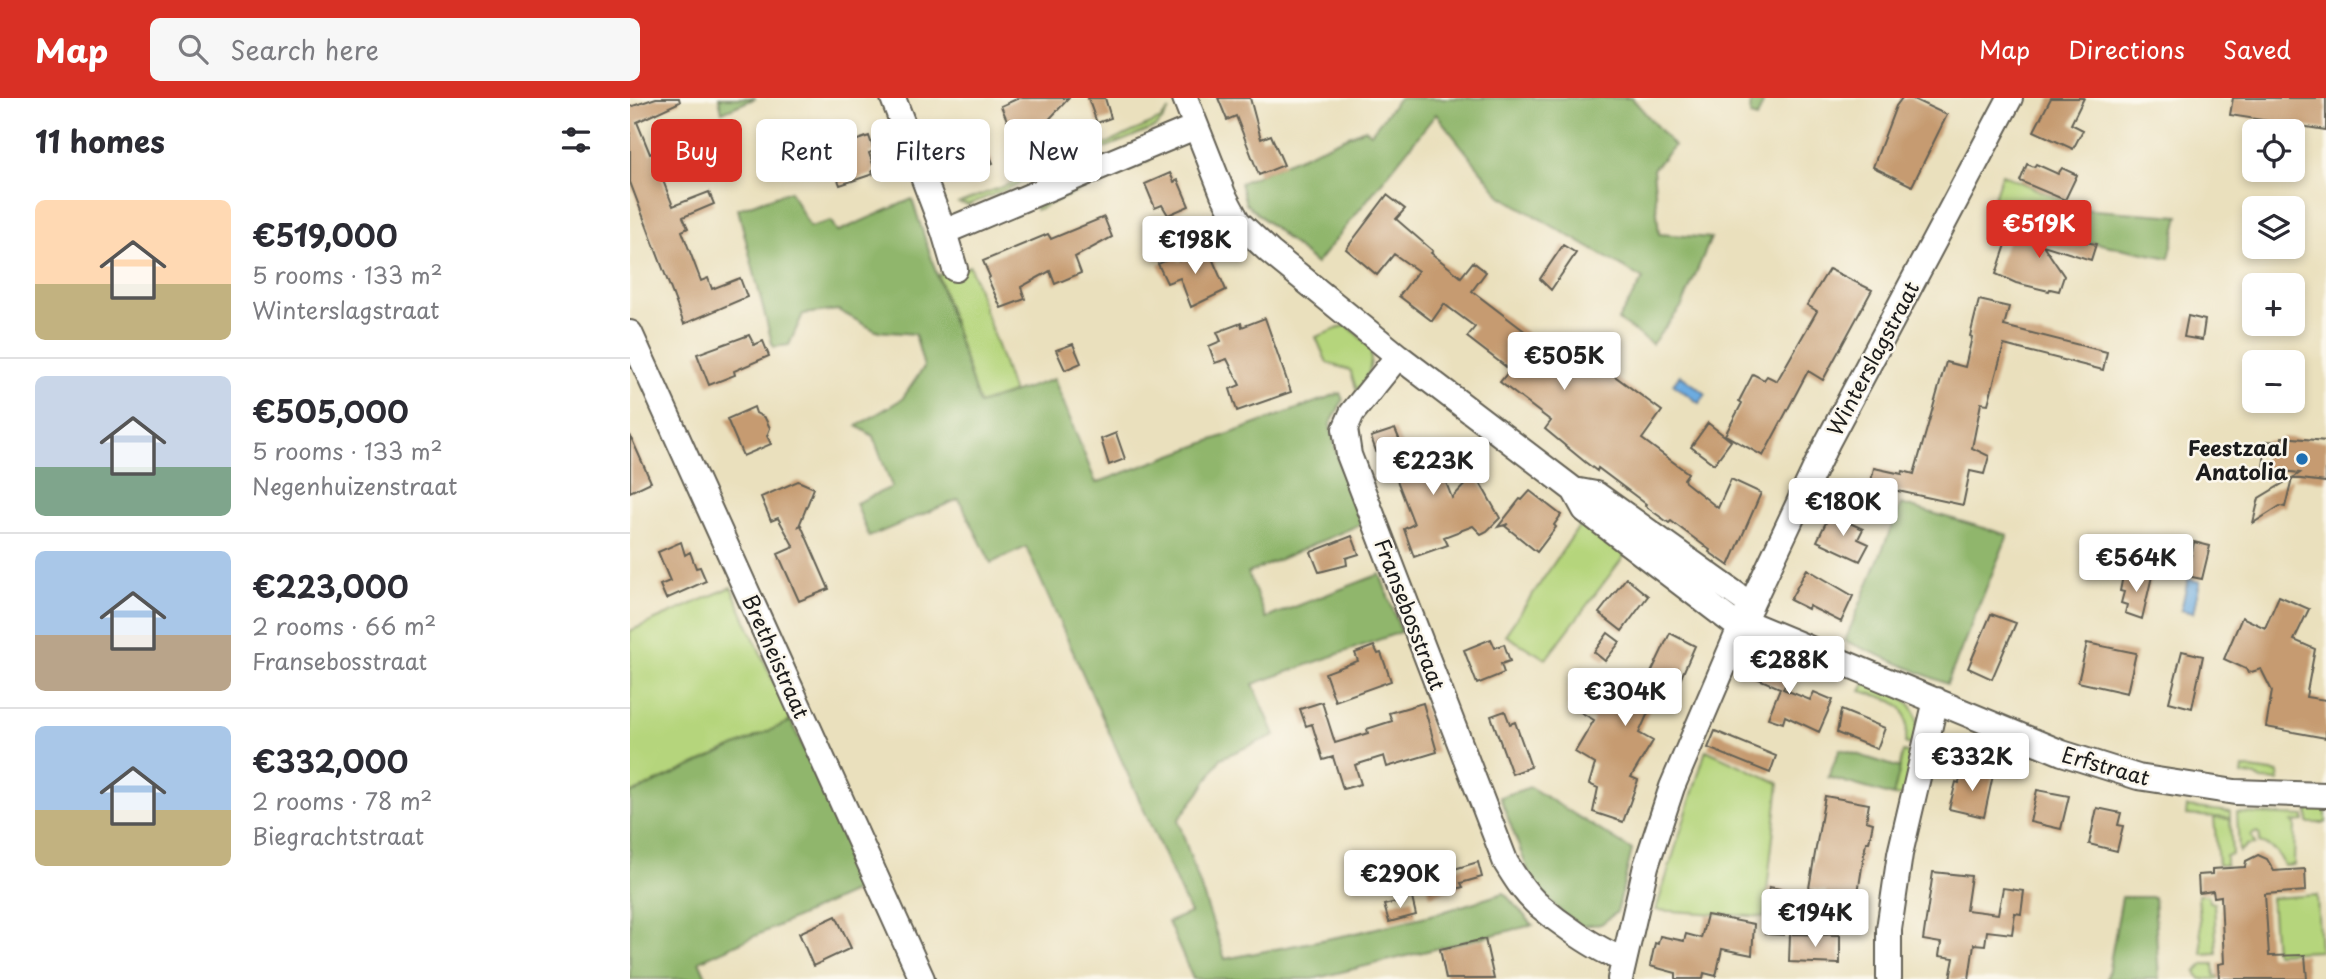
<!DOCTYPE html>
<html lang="en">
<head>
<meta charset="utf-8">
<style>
  :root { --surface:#fff; --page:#f7f7f7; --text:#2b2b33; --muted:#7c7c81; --line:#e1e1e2; --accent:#d93025 }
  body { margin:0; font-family:"Playpen Sans",sans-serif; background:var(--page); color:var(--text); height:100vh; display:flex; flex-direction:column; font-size:26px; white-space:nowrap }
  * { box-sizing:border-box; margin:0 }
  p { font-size:23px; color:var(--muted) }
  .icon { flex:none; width:38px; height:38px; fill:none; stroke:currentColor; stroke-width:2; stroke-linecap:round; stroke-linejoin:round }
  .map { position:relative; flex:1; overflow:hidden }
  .drawer { display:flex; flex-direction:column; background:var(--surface); width:630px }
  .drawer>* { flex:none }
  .hud { position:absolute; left:21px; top:21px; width:665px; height:63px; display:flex; gap:14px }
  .controls { position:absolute; left:1612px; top:21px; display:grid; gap:14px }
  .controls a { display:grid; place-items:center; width:63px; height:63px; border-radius:10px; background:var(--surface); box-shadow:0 4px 10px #0003; font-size:35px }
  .price { position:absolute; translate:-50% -60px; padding:0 16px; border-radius:7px; background:#fff; color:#222; font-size:23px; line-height:46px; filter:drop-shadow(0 2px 4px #0008) }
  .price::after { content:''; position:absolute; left:50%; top:42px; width:21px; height:16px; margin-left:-10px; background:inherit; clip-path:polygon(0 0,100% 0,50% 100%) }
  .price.selected { background:var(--accent); color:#fff }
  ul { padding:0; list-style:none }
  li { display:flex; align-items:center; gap:21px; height:175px; padding:0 35px }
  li+li { border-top:2px solid var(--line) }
  li span { display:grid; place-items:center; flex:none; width:196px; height:140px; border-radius:10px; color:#555 }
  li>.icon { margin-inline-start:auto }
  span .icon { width:84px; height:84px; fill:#fffc; stroke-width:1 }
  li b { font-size:30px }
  h2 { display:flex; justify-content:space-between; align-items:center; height:84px; padding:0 35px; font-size:30px }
  .chip { padding:0 24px; border-radius:10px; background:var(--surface); box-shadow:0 4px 10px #0003; font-size:24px; line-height:63px }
  .chip.selected { background:var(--accent); color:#fff }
  header { display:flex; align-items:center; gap:42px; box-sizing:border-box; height:98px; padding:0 35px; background:var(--accent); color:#fff }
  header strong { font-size:33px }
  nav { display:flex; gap:38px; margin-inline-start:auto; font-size:24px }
  .search { width:490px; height:63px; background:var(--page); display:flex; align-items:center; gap:18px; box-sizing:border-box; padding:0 24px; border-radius:10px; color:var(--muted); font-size:26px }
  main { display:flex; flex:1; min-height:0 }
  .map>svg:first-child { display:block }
</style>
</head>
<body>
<header>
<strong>Map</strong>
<div class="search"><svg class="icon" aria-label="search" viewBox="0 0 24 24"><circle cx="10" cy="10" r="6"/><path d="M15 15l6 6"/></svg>Search here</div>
<nav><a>Map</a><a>Directions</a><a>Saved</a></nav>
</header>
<main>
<section class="drawer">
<h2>11 homes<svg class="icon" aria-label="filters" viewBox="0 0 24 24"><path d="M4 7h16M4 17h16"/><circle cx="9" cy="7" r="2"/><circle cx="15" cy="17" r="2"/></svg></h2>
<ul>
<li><span style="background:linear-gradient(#ffd9b3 60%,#c2b280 0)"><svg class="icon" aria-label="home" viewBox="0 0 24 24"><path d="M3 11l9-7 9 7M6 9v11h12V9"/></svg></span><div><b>€519,000</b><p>5 rooms · 133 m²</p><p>Winterslagstraat</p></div></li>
<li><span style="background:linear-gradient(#c9d6e8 65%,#7fa58c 0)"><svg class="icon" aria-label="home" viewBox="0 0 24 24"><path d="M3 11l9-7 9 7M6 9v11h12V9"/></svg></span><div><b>€505,000</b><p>5 rooms · 133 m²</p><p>Negenhuizenstraat</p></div></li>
<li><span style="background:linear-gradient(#a9c7e8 60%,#b9a48a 0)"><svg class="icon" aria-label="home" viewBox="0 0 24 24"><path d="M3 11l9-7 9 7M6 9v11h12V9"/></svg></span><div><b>€223,000</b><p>2 rooms · 66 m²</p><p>Fransebosstraat</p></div></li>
<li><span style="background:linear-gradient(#a9c7e8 60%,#c2b280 0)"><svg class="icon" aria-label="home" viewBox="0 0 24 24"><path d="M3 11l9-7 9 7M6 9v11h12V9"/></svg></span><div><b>€332,000</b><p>2 rooms · 78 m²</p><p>Biegrachtstraat</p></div></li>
</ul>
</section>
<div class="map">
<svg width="1696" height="881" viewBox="0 0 1696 881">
  <rect width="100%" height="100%" fill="#fbf7ec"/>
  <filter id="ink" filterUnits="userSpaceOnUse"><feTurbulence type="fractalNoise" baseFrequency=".0143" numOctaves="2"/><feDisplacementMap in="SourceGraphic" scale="14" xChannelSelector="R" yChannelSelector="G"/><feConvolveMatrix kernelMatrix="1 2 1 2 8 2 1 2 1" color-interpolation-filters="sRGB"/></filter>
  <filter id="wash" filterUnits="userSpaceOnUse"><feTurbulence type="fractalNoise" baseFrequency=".00686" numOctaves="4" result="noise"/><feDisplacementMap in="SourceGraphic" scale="28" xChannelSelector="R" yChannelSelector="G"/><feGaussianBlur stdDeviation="1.57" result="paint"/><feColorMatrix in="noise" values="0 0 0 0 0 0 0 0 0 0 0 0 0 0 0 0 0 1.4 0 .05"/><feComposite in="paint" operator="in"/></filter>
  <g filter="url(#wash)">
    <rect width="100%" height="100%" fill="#eae0bd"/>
    <path fill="#b5d57c" stroke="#68784c" stroke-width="2" d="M 539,12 L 532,23 L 526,29 L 470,52 L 467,50 L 531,21 Z
      M 518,61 L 519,63 L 406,112 L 406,108 Z
      M 1372,76 L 1450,111 L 1436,139 L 1359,114 Z
      M 398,79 L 399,82 L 338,107 L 329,105 Z
      M 340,168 L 383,295 L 349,306 L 308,177 Z
      M 717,227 L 741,250 C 742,268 739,279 727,293 L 720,272 L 697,265 L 686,239 Z
      M 952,424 L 995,457 L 916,561 L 875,537 Z
      M 101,489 L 161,623 L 0,696 L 0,533 Z
      M 1236,584 C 1271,599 1297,603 1284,648 L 1275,645 C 1283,604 1265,603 1231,593 Z
      M 1076,652 L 1149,685 L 1134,819 L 1026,812 Z
      M 1273,654 L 1283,657 L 1274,699 L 1263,698 Z
      M 1613,670 L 1648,675 L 1649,683 L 1631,682 L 1626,678 L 1612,677 Z
      M 1685,706 L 1696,707 L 1696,725 L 1678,725 L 1678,713 Z
      M 1557,709 L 1600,714 L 1600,720 L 1556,717 Z
      M 1607,715 L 1674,718 L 1674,723 L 1661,724 L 1665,725 L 1664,767 L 1654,768 C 1649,754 1643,749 1629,745 L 1630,738 L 1627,734 L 1621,737 L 1625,746 L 1617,747 L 1609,754 Z
      M 1584,720 L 1600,721 L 1602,757 L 1596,758 L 1596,767 L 1588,767 Z
      M 1568,797 L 1578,797 L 1579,804 L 1584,805 L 1587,855 L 1572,856 Z
      M 1687,797 L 1690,853 L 1645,855 L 1641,800 Z
      M 1574,866 L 1584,866 L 1585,878 L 1589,878 L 1589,881 L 1570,881 L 1566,874 Z"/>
    <path fill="#90b66c" stroke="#566944" stroke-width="2" d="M 89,0 L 126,0 L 92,14 Z
      M 769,0 L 1002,0 L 1044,48 L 1023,71 L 1029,136 L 1081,140 L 1052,208 L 1022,246 L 988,222 L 1013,181 L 871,98 L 806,16 L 686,166 L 616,106 L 610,85 L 735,31 L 741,35 Z
      M 1121,0 L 1135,0 L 1127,20 L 1120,18 Z
      M 160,93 L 180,129 L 201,123 L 207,134 L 282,101 L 349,306 L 424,281 L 466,385 L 710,295 L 713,302 L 700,327 L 710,368 L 731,426 L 618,475 L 636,520 L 750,476 L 771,534 L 623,586 L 645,637 L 591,660 L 569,695 L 548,722 L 595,861 L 722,836 L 809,815 L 874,795 L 903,827 L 683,881 L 563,881 L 538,824 L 560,815 L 396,449 L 361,465 L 329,401 L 239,439 L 226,405 L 262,389 L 243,338 L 227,328 L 272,301 L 294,269 L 285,236 L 246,233 L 208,212 L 173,216 L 159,247 L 143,249 L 108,111 Z
      M 1450,111 L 1549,118 L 1539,160 L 1436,139 Z
      M 1271,406 L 1378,437 L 1317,586 L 1215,543 Z
      M 161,623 L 237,788 L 69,863 L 77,881 L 0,881 L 0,696 Z
      M 1210,651 L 1270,670 L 1263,698 L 1198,679 Z
      M 900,689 L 1002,752 L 987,814 L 971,826 L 952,828 L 931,814 L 902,783 L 870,699 Z
      M 1492,799 L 1524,799 L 1529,881 L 1477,881 Z"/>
    <path fill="#6dace0" stroke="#44647e" stroke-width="2" d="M 1050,277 L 1076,296 L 1069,305 L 1043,286 Z
      M 1558,481 L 1570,484 L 1563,515 L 1551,512 Z"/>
    <g id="blocks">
      <path fill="#c69b71" d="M 26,0 L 49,0 L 50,4 L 7,24 L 20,56 L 25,54 L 35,79 L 32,80 L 43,108 L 79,94 L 84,106 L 53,119 L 58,130 L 52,133 L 71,183 L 78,180 L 82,191 L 110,180 L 117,199 L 54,226 L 0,84 L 0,9 Z
        M 389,0 L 439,0 L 412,29 L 413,33 L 404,37 L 408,46 L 390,53 L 371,8 Z
        M 458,0 L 475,0 L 481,20 L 467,25 Z
        M 588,0 L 620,0 L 631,41 L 641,37 L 654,67 L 629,77 L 606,18 L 597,22 Z
        M 1272,0 L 1281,0 L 1317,17 L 1282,88 L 1243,69 L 1266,8 Z
        M 1421,0 L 1454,0 L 1441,26 L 1453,32 L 1443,51 L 1404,33 Z
        M 1603,0 L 1696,0 L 1696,32 L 1600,17 Z
        M 329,21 L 333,30 L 342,27 L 347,40 L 352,38 L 363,65 L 331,78 L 310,29 Z
        M 239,38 L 244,53 L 239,55 L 245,72 L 242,73 L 243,76 L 210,87 L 202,66 L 212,62 L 209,53 L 217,50 L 216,46 Z
        M 1397,66 L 1404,69 L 1406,66 L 1428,76 L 1432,70 L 1447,77 L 1435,102 L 1390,83 Z
        M 540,75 L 544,84 L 548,82 L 559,108 L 538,117 L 532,107 L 525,110 L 515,86 Z
        M 757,97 L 775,111 L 766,121 L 803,153 L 801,155 L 831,179 L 843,164 L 856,174 L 842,193 L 901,238 L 894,249 L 930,276 L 948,251 L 1032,313 L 1012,341 L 1058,375 L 1054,381 L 1055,384 L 1088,410 L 1101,381 L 1131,395 L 1099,468 L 1079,454 L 1080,452 L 1041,423 L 1039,425 L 1015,408 L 1016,406 L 968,370 L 967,373 L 955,364 L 915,331 L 921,323 L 870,284 L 880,272 L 837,239 L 845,229 L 814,206 L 802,223 L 769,198 L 788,173 L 764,156 L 747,177 L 716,151 Z
        M 474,119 L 482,139 L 445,159 L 451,175 L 425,186 L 420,173 L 391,189 L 395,201 L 371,210 L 358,181 L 360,179 L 353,163 L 418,136 L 421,141 Z
        M 1380,135 L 1411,145 L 1413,136 L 1466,146 L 1461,162 L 1413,147 L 1434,178 L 1429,193 L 1420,191 L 1419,193 L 1386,185 L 1366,176 Z
        M 933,147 L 946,155 L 921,192 L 910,181 Z
        M 578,151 L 596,192 L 561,209 L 550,180 L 537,185 L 528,166 L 546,158 L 549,163 Z
        M 1199,171 L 1242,192 L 1193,282 L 1178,273 L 1133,358 L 1095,337 L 1112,305 L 1109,303 L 1123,276 L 1134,282 L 1137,278 L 1147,283 L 1187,213 L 1177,207 Z
        M 1349,202 L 1379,209 L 1374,228 L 1477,254 L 1473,272 L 1374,247 L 1358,306 L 1351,305 L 1342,350 L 1359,358 L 1354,376 L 1340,373 L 1333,407 L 1240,387 L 1244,370 L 1272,376 L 1273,373 L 1284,376 L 1316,264 L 1335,269 L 1342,239 L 1340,238 Z
        M 1558,218 L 1575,222 L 1572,242 L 1554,239 Z
        M 635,220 L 661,294 L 607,313 L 600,291 L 610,287 L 597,261 L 585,265 L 579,248 L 591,243 L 587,234 L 611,225 L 612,229 Z
        M 119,237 L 124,247 L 133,243 L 139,258 L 104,273 L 105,277 L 79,287 L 67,256 Z
        M 443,246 L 451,265 L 435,272 L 426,252 Z
        M 124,309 L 126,315 L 135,320 L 140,330 L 137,338 L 141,346 L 113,358 L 97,321 Z
        M 1078,325 L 1101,343 L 1084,366 L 1061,349 Z
        M 765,331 L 779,364 L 805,356 L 822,400 L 845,376 L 870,420 L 857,433 L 851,436 L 843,428 L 814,439 L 818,447 L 784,459 L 774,431 L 784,426 L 763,372 L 754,376 L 741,339 Z
        M 486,335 L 495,361 L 479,367 L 471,341 Z
        M 0,337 L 21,384 L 0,394 Z
        M 1652,339 L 1696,343 L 1696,384 L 1663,380 L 1670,375 L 1633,371 L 1636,343 L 1651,344 Z
        M 1662,380 L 1655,409 L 1650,408 L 1623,425 L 1629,400 Z
        M 168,383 L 184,390 L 169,428 L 171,427 L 199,491 L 169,503 L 148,456 L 164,449 L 148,420 L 141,423 L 131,399 Z
        M 900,393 L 931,417 L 924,427 L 926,429 L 907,454 L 875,428 L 878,426 L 868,429 L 890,401 L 892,402 Z
        M 1200,416 L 1233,431 L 1228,441 L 1239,446 L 1230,463 L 1187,443 Z
        M 722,438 L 729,456 L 716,460 L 717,467 L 689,474 L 681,454 Z
        M 51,444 L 55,457 L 60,454 L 66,470 L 70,469 L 76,483 L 36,501 L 30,487 L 40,483 L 28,454 Z
        M 1564,444 L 1580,448 L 1572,481 L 1557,478 Z
        M 1177,471 L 1223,498 L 1211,524 L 1179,508 L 1178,511 L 1160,502 Z
        M 1504,475 L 1522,478 L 1512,521 L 1495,515 L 1497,507 L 1491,505 L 1494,494 L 1490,493 L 1493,478 L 1502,480 Z
        M 996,480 L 1018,498 L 992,533 L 969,515 Z
        M 1649,498 L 1679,511 L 1664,542 L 1685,551 L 1676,599 L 1696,602 L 1696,640 L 1636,629 L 1642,593 L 1631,571 L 1618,575 L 1616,571 L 1594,561 L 1612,519 L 1635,530 Z
        M 1361,516 L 1386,525 L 1362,581 L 1338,570 Z
        M 978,535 L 990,544 L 975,563 L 964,554 Z
        M 1040,535 L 1065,548 L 1040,605 L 1025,599 L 1009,635 L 1023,643 L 1001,679 L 1008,682 L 993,724 L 963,714 L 968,690 L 959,686 L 965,666 L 945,654 L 964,622 L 937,606 L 948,587 L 967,597 L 974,585 L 993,597 L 997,589 L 1007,593 L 1015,575 L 1020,577 Z
        M 861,541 L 865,550 L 874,546 L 880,563 L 871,566 L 874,575 L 847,586 L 834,552 Z
        M 1457,545 L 1506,555 L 1497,595 L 1448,584 Z
        M 744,548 L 748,556 L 751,555 L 761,583 L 705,603 L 695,575 L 728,563 L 725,555 Z
        M 1552,553 L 1573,558 L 1562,610 L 1539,604 Z
        M 1117,556 L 1160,575 L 1153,591 L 1180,602 L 1184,594 L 1203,602 L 1189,634 L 1155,618 L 1153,625 L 1138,620 L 1150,590 L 1110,573 Z
        M 692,604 L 705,645 L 738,635 L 737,631 L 762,623 L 759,615 L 793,605 L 807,654 L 757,669 L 754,658 L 725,667 L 731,686 L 713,691 L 703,659 L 693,662 L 682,626 L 676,628 L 670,611 Z
        M 1211,612 L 1255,630 L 1247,651 L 1207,635 Z
        M 875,613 L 880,626 L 885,624 L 901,669 L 882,676 L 861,618 Z
        M 1085,633 L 1146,658 L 1140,675 L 1078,650 Z
        M 1332,670 L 1363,677 L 1354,719 L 1319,711 L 1326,684 L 1329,685 Z
        M 1407,692 L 1439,698 L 1431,731 L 1400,724 Z
        M 1195,698 L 1239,706 L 1236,723 L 1243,725 L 1239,744 L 1236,744 L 1227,801 L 1196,797 L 1196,793 L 1179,790 Z
        M 1467,710 L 1491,715 L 1488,727 L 1493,728 L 1487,753 L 1459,746 Z
        M 1628,757 L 1637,761 L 1644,773 L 1675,771 L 1676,793 L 1635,796 L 1639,858 L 1675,857 L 1677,881 L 1589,881 L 1588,866 L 1594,865 L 1591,798 L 1584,799 L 1583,793 L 1569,795 L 1568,777 L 1582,776 L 1582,771 L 1615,769 L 1616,763 Z
        M 848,764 L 852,779 L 831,785 L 833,789 L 800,798 L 793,773 L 812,768 L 814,774 Z
        M 1303,774 L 1341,778 L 1336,812 L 1368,816 L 1373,790 L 1394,793 L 1391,816 L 1385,815 L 1382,836 L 1357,833 L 1355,847 L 1344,846 L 1339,881 L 1320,881 L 1324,860 L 1309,858 L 1311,845 L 1293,842 Z
        M 1139,789 L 1157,792 L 1153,818 L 1154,837 L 1135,836 Z
        M 782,800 L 786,817 L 759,824 L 754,807 Z
        M 1077,817 L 1124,826 L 1122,857 L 1092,851 L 1086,878 L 1074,875 L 1073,881 L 1046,881 L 1046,875 L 1020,868 L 1025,845 L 1028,846 L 1030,838 L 1054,843 L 1056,836 L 1071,840 Z
        M 206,818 L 221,850 L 183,868 L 169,835 Z
        M 1160,836 L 1210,837 L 1210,866 L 1159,864 Z
        M 855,841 L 864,881 L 816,881 L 810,851 Z"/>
    </g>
  </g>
  <g filter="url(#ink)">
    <use href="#blocks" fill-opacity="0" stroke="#646154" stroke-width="2"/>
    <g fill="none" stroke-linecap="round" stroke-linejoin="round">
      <defs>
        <path id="minor" d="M 263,0 L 314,134 L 325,171
          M 555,0 L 593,96 L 608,124 L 640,154 L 768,258 L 944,392 L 955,412 L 1110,530
          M 314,134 L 565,29
          M 0,235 L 292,881
          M 768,258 L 722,315 L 715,331 L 719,357 L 876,765 C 885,779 893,793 906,805 C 928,824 966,852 993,861
          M 944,392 L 966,396 L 1121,507
          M 1113,523 L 1432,655 L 1508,679 L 1605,694 L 1696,697
          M 990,881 L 1016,768 L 1042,689 L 1110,530 L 1197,345 L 1380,0
          M 1259,881 L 1259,831 L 1270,756 L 1306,602"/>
      </defs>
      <use href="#minor" stroke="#646154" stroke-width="28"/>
      <use href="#minor" stroke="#fff" stroke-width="24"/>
    </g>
  </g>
  <circle fill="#1f6fb2" stroke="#fbf7ec" stroke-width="2.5" cx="1672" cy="361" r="7"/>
  <g text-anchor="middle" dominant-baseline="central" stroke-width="5" stroke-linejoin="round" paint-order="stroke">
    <g font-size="21" fill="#1c1c1c" stroke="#fbf7ec">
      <text transform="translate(1242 260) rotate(-62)">Winterslagstraat</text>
      <text transform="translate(781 516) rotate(69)">Fransebosstraat</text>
      <text transform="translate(147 558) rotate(66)">Bretheistraat</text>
      <text transform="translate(1476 667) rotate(16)">Erfstraat</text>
    </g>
    <g font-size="21" font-weight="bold" fill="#1c1c1c" stroke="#fbf7ec" text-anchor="end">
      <text x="1658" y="349">Feestzaal<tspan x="1658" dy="24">Anatolia</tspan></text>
    </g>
  </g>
</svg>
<div class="controls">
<a><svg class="icon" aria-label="locate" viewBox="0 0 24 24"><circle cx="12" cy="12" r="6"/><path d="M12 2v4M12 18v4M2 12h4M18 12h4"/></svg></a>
<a><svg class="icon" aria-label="layers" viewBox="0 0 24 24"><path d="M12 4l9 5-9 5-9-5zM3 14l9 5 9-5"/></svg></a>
<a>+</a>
<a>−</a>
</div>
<b class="price selected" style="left:1409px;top:162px">€519K</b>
<b class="price" style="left:565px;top:178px">€198K</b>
<b class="price" style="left:934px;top:294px">€505K</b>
<b class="price" style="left:803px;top:399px">€223K</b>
<b class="price" style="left:1213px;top:440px">€180K</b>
<b class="price" style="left:1506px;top:496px">€564K</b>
<b class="price" style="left:1159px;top:598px">€288K</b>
<b class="price" style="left:995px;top:630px">€304K</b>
<b class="price" style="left:1342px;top:695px">€332K</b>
<b class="price" style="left:770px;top:812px">€290K</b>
<b class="price" style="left:1185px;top:851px">€194K</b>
<div class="hud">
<a class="chip selected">Buy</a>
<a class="chip">Rent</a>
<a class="chip">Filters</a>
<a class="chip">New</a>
</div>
</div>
</main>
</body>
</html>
